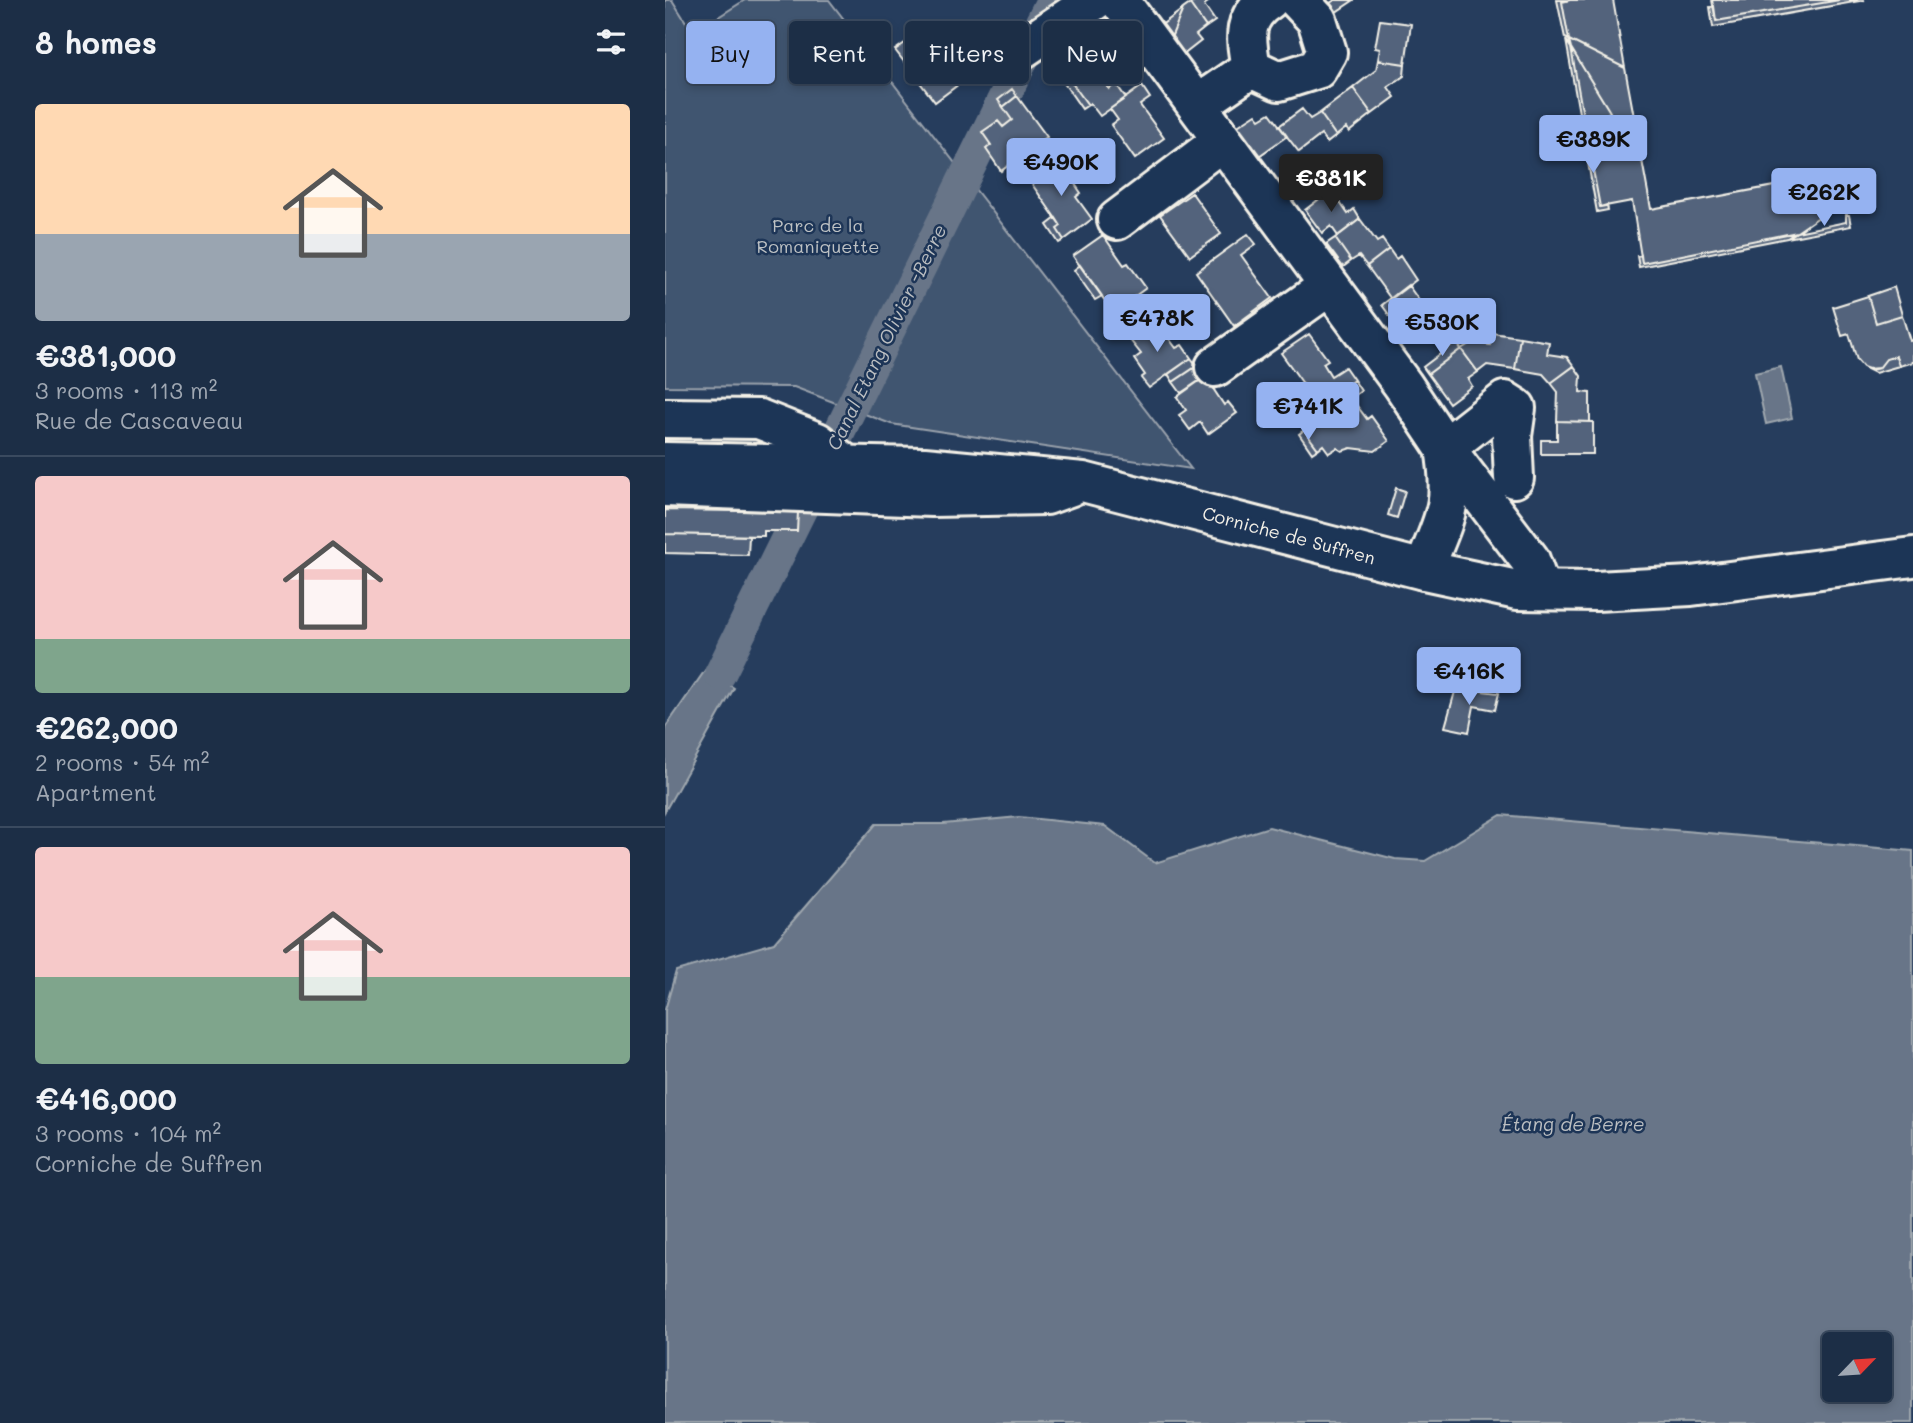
<!DOCTYPE html>
<html lang="en">
<head>
<meta charset="utf-8">
<style>
  :root { --surface:#1c2e46; --page:#25364d; --text:#f1f3f6; --muted:#a0a8b3; --line:#3a4a5f; --accent:#95b2f1 }
  body { margin:0; font-family:Mali,sans-serif; background:var(--page); color:var(--text); height:100vh; display:flex; flex-direction:column; font-size:26px; white-space:nowrap }
  * { box-sizing:border-box; margin:0 }
  p { font-size:23px; color:var(--muted) }
  .icon { flex:none; width:38px; height:38px; fill:none; stroke:currentColor; stroke-width:2; stroke-linecap:round; stroke-linejoin:round }
  .map { position:relative; flex:1; overflow:hidden }
  .drawer { display:flex; flex-direction:column; background:var(--surface); width:665px }
  .drawer>* { flex:none }
  .hud { position:absolute; left:21px; top:21px; width:665px; height:63px; display:flex; gap:14px }
  .needle { width:46px; rotate:65deg }
  .controls { position:absolute; left:1157px; top:1332px; display:grid; gap:14px }
  .controls a { display:grid; place-items:center; width:70px; height:70px; border-radius:7px; background:var(--surface); box-shadow:0 4px 10px #0003,0 0 0 2px var(--line); font-size:35px }
  .price { position:absolute; translate:-50% -60px; padding:0 16px; border-radius:7px; background:var(--accent); color:#111; font-size:23px; line-height:46px; filter:drop-shadow(0 2px 4px #0008) }
  .price::after { content:''; position:absolute; left:50%; top:42px; width:21px; height:16px; margin-left:-10px; background:inherit; clip-path:polygon(0 0,100% 0,50% 100%) }
  .price.selected { background:#222; color:#fff }
  ul { padding:0; list-style:none }
  li { display:grid; align-content:center; gap:14px; height:371px; padding:0 35px }
  li+li { border-top:2px solid var(--line) }
  li span { display:grid; place-items:center; height:217px; border-radius:7px; color:#555 }
  li>.icon { margin-inline-start:auto }
  span .icon { width:126px; height:126px; fill:#fffc; stroke-width:1 }
  li b { font-size:30px }
  h2 { display:flex; justify-content:space-between; align-items:center; height:84px; padding:0 35px; font-size:30px }
  .tag { padding:0 24px; border-radius:7px; background:var(--surface); box-shadow:0 4px 10px #0003,0 0 0 2px var(--line); font-size:24px; line-height:63px }
  .tag.selected { background:var(--accent); color:#111 }
  main { display:flex; flex:1; min-height:0 }
  .map>svg:first-child { display:block }
</style>
</head>
<body>
<main>
<section class="drawer">
<h2>8 homes<svg class="icon" aria-label="filters" viewBox="0 0 24 24"><path d="M4 7h16M4 17h16"/><circle cx="9" cy="7" r="2"/><circle cx="15" cy="17" r="2"/></svg></h2>
<ul>
<li><span style="background:linear-gradient(#ffd9b3 60%,#9aa5b1 0)"><svg class="icon" aria-label="home" viewBox="0 0 24 24"><path d="M3 11l9-7 9 7M6 9v11h12V9"/></svg></span><div><b>€381,000</b><p>3 rooms · 113 m²</p><p>Rue de Cascaveau</p></div></li>
<li><span style="background:linear-gradient(#f6c9c9 75%,#7fa58c 0)"><svg class="icon" aria-label="home" viewBox="0 0 24 24"><path d="M3 11l9-7 9 7M6 9v11h12V9"/></svg></span><div><b>€262,000</b><p>2 rooms · 54 m²</p><p>Apartment</p></div></li>
<li><span style="background:linear-gradient(#f6c9c9 60%,#7fa58c 0)"><svg class="icon" aria-label="home" viewBox="0 0 24 24"><path d="M3 11l9-7 9 7M6 9v11h12V9"/></svg></span><div><b>€416,000</b><p>3 rooms · 104 m²</p><p>Corniche de Suffren</p></div></li>
</ul>
</section>
<div class="map">
<svg width="1248" height="1423" viewBox="0 0 1248 1423">
  <rect width="100%" height="100%" fill="#263d5d"/>
  <filter id="ink" filterUnits="userSpaceOnUse"><feTurbulence type="fractalNoise" baseFrequency=".0143" numOctaves="2"/><feDisplacementMap in="SourceGraphic" scale="14" xChannelSelector="R" yChannelSelector="G"/><feConvolveMatrix kernelMatrix="1 2 1 2 8 2 1 2 1" color-interpolation-filters="sRGB"/></filter>
  <g filter="url(#ink)">
    <path fill="#40546f" stroke="#9aa2ac" stroke-width="2" d="M 0,0 L 7,0 L 28,33 L 80,0 L 164,0 L 526,469 L 226,424 L 129,387 L 0,386 Z"/>
    <path fill="#677588" stroke="#9fa7ae" stroke-width="2" fill-rule="evenodd" d="M 1116,367 L 1127,418 L 1101,424 L 1090,373 Z
      M 41,669 L 69,688 L 0,811 L 0,728 Z
      M 836,815 L 1248,851 L 1248,1423 L 0,1423 L 0,1010 L 11,971 L 109,943 L 211,824 L 278,824 L 354,817 L 440,826 L 490,863 L 604,827 L 730,859 L 760,861 ZM 1169,1344 L 1214,1344 L 1214,1390 L 1169,1390 Z"/>
    <g fill="none" stroke-linecap="round" stroke-linejoin="round">
      <path stroke="#677588" stroke-width="32" d="M 55,674 L 387,0"/>
    </g>
    <path fill="#52647b" stroke="#f4f1e8" stroke-width="2" d="M 531,0 L 546,0 L 539,5 L 550,21 L 541,27 L 525,4 Z
      M 670,0 L 689,0 L 671,12 L 665,3 Z
      M 892,0 L 905,0 L 897,2 L 904,40 L 900,38 Z
      M 905,0 L 948,0 L 960,68 L 904,40 L 897,2 Z
      M 1047,0 L 1175,0 L 1051,21 Z
      M 1175,0 L 1200,0 L 1048,27 L 1045,7 L 1049,6 L 1051,21 Z
      M 525,4 L 541,27 L 531,35 L 536,41 L 513,59 L 503,45 L 518,9 Z
      M 518,9 L 503,45 L 491,29 Z
      M 715,20 L 746,24 L 740,64 L 713,60 L 715,49 L 710,48 Z
      M 270,22 L 287,44 L 279,50 L 290,66 L 296,62 L 306,75 L 270,102 L 230,50 Z
      M 418,24 L 435,48 L 422,57 L 444,89 L 451,84 L 461,98 L 435,116 L 425,103 L 423,105 L 399,72 L 407,67 L 391,43 Z
      M 901,40 L 906,48 L 920,127 L 917,130 Z
      M 904,40 L 960,68 L 986,209 L 1173,174 L 1177,201 L 1132,232 L 977,263 L 967,201 L 935,207 L 920,127 L 945,112 L 906,48 Z
      M 284,46 L 296,62 L 290,66 L 279,50 Z
      M 906,48 L 945,112 L 920,127 Z
      M 428,52 L 451,84 L 444,89 L 422,57 Z
      M 713,60 L 740,64 L 739,76 L 723,87 L 730,97 L 707,114 L 688,88 L 711,70 Z
      M 399,72 L 423,105 L 417,109 L 394,76 Z
      M 477,86 L 485,98 L 475,105 L 499,138 L 470,159 L 446,125 L 453,120 L 445,109 Z
      M 688,88 L 707,114 L 684,132 L 681,128 L 671,136 L 655,113 Z
      M 347,89 L 352,96 L 338,107 L 333,100 Z
      M 352,96 L 382,137 L 336,171 L 321,149 L 326,145 L 317,132 L 333,121 L 338,127 L 347,120 L 338,107 Z
      M 637,109 L 645,119 L 655,113 L 671,136 L 662,143 L 656,135 L 634,152 L 614,126 Z
      M 605,113 L 622,136 L 587,161 L 565,131 L 591,114 L 595,119 Z
      M 920,127 L 935,207 L 942,205 L 943,210 L 932,212 L 917,130 Z
      M 393,159 L 416,193 L 411,197 L 427,219 L 399,240 L 392,229 L 396,226 L 364,180 Z
      M 666,190 L 683,214 L 689,209 L 695,219 L 673,236 L 666,226 L 657,233 L 640,210 Z
      M 527,193 L 556,234 L 525,256 L 495,215 Z
      M 1181,215 L 1184,215 L 1186,226 L 1122,238 L 1132,232 L 1181,222 Z
      M 391,218 L 396,226 L 392,229 L 399,240 L 394,243 L 382,225 Z
      M 695,219 L 712,242 L 717,239 L 724,249 L 702,266 L 694,256 L 686,261 L 670,238 Z
      M 1132,232 L 1122,238 L 974,267 L 972,256 L 976,255 L 977,263 Z
      M 583,234 L 591,244 L 576,255 L 607,298 L 569,326 L 531,272 Z
      M 438,235 L 459,265 L 463,263 L 481,288 L 448,312 L 408,256 Z
      M 670,238 L 686,261 L 678,267 L 661,244 Z
      M 724,249 L 731,259 L 735,256 L 751,280 L 726,299 L 702,266 Z
      M 415,265 L 437,296 L 430,300 L 409,270 Z
      M 743,285 L 760,309 L 757,310 L 764,321 L 741,338 L 717,305 Z
      M 1229,287 L 1237,315 L 1211,323 L 1203,296 Z
      M 1203,296 L 1211,323 L 1237,315 L 1245,341 L 1248,340 L 1248,362 L 1234,366 L 1231,356 L 1221,359 L 1214,368 L 1206,370 L 1198,367 L 1192,360 L 1184,334 L 1177,336 L 1168,307 Z
      M 491,321 L 511,348 L 517,345 L 526,358 L 484,388 L 476,378 L 480,375 L 469,359 L 476,354 L 465,340 Z
      M 827,333 L 855,337 L 850,369 L 822,365 L 813,372 L 796,349 L 806,343 L 825,345 Z
      M 644,334 L 663,360 L 658,363 L 666,376 L 680,367 L 689,380 L 662,398 L 653,386 L 644,392 L 616,353 Z
      M 855,337 L 884,342 L 882,354 L 902,357 L 909,366 L 886,383 L 878,374 L 850,369 Z
      M 791,342 L 796,349 L 763,374 L 758,367 Z
      M 796,349 L 813,372 L 803,379 L 807,386 L 784,403 L 763,374 Z
      M 1231,356 L 1234,366 L 1210,373 L 1202,369 L 1214,368 L 1221,359 Z
      M 526,358 L 532,366 L 508,382 L 503,374 Z
      M 536,363 L 544,374 L 516,393 L 508,382 Z
      M 909,366 L 916,376 L 915,392 L 925,393 L 925,422 L 892,421 L 893,392 L 886,383 Z
      M 544,374 L 553,387 L 549,390 L 559,405 L 563,402 L 572,413 L 543,434 L 535,422 L 525,430 L 514,415 L 521,410 L 512,397 Z
      M 689,380 L 696,391 L 686,398 L 702,419 L 706,416 L 724,441 L 710,451 L 686,448 L 677,451 L 672,448 L 664,453 L 658,445 L 653,449 L 639,430 L 659,416 L 652,406 Z
      M 892,421 L 928,422 L 928,454 L 876,454 L 876,440 L 892,440 Z
      M 639,430 L 653,449 L 647,453 L 634,434 Z
      M 731,488 L 740,491 L 732,518 L 723,515 Z
      M 0,510 L 133,512 L 132,531 L 99,531 L 99,536 L 0,534 Z
      M 0,534 L 84,536 L 83,555 L 0,553 Z
      M 791,688 L 834,693 L 830,710 L 809,706 L 804,732 L 780,727 Z"/>
    <g fill="none" stroke-linecap="round" stroke-linejoin="round">
      <defs>
        <path id="minor" d="M 454,0 L 738,385 L 780,448 L 865,560 L 876,590
          M 345,57 L 430,0
          M 586,68 L 614,81 L 652,69 L 662,52 L 652,20 L 633,0
          M 586,68 C 581,39 576,18 604,0
          M 532,105 L 586,68
          M 452,220 L 557,141
          M 550,367 L 664,286
          M 0,418 L 94,419 L 152,442 L 181,465
          M 780,448 L 840,401 L 851,408 L 847,436 L 849,478
          M 0,487 L 267,497 L 381,495 L 406,486
          M 759,570 C 779,517 790,508 780,448"/>
        <path id="major" d="M 0,462 L 259,467 L 418,482 L 759,570 L 852,590 L 931,591 L 1026,586 L 1248,557"/>
      </defs>
      <use href="#minor" stroke="#f4f1e8" stroke-width="44"/>
      <use href="#major" stroke="#f4f1e8" stroke-width="44"/>
      <use href="#minor" stroke="#1d3557" stroke-width="38"/>
      <use href="#major" stroke="#1d3557" stroke-width="38"/>
    </g>
  </g>
  <g text-anchor="middle" dominant-baseline="central" stroke-width="5" stroke-linejoin="round" paint-order="stroke">
    <g font-size="18" fill="#bec2c4" stroke="#1d3557">
      <text x="153" y="225">Parc de la<tspan x="153" dy="21">Romaniquette</tspan></text>
    </g>
    <g font-size="18" fill="#f4f1e8" stroke="#1d3557">
      <text transform="translate(624 535) rotate(15)">Corniche de Suffren</text>
    </g>
    <g font-size="19" font-style="italic" fill="#bcbfc2" stroke="#1d3557">
      <text transform="translate(221 337) rotate(-64)">Canal Etang Olivier -Berre</text>
      <text x="908" y="1123">Étang de Berre</text>
    </g>
  </g>
</svg>
<div class="controls">
<a><svg class="needle" viewBox="-14 -14 28 28"><path d="M0-13l5 13h-10z" fill="#e53935"/><path d="M0 13l5-13h-10z" fill="#a0a8b3"/></svg></a>
</div>
<b class="price" style="left:928px;top:175px">€389K</b>
<b class="price" style="left:396px;top:198px">€490K</b>
<b class="price selected" style="left:666px;top:214px">€381K</b>
<b class="price" style="left:1159px;top:228px">€262K</b>
<b class="price" style="left:492px;top:354px">€478K</b>
<b class="price" style="left:777px;top:358px">€530K</b>
<b class="price" style="left:643px;top:442px">€741K</b>
<b class="price" style="left:804px;top:707px">€416K</b>
<div class="hud">
<a class="tag selected">Buy</a>
<a class="tag">Rent</a>
<a class="tag">Filters</a>
<a class="tag">New</a>
</div>
</div>
</main>
</body>
</html>
